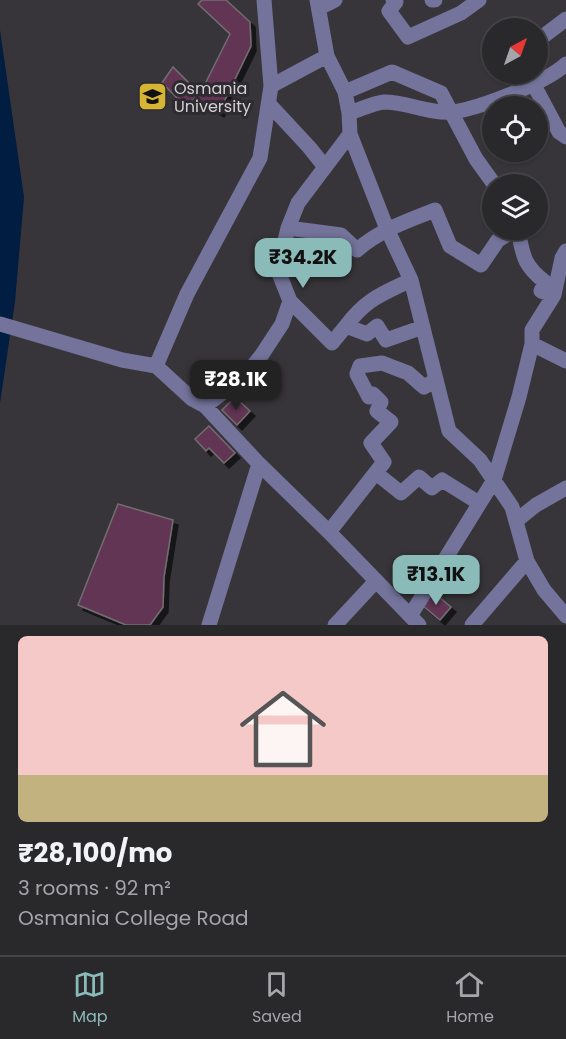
<!DOCTYPE html>
<html lang="en">
<head>
<meta charset="utf-8">
<style>
  :root { --surface:#29282b; --page:#353437; --text:#f1f3f6; --muted:#a5a6a9; --line:#454447; --accent:#8bbbb9 }
  body { margin:0; font-family:Poppins,sans-serif; background:var(--page); color:var(--text); height:100vh; display:flex; flex-direction:column; font-size:22px; white-space:nowrap }
  * { box-sizing:border-box; margin:0 }
  p { font-size:20px; color:var(--muted) }
  .icon { flex:none; width:33px; height:33px; fill:none; stroke:currentColor; stroke-width:2; stroke-linecap:round; stroke-linejoin:round }
  .map { position:relative; height:625px; overflow:hidden }
  .details { display:flex; flex-direction:column; background:var(--surface); flex:1 }
  .details>* { flex:none }
  .needle { width:39px; rotate:40deg }
  .tools { position:absolute; left:482px; top:18px; display:grid; gap:12px }
  .tools a { display:grid; place-items:center; width:66px; height:66px; border-radius:50%; background:var(--surface); box-shadow:0 2px 4px #0004,0 0 0 2px var(--line); font-size:30px }
  .price { position:absolute; translate:-50% -51px; padding:0 14px; border-radius:12px; background:var(--accent); color:#111; font-size:20px; line-height:39px; filter:drop-shadow(0 2px 3px #0008) }
  .price::after { content:''; position:absolute; left:50%; top:36px; width:18px; height:14px; margin-left:-9px; background:inherit; clip-path:polygon(0 0,100% 0,50% 100%) }
  .price.active { background:#222; color:#fff }
  ul { padding:0; list-style:none }
  li { display:grid; align-content:center; gap:12px; height:318px; padding:0 18px }
  li+li { border-top:2px solid var(--line) }
  li span { display:grid; place-items:center; height:186px; border-radius:9px; color:#555 }
  li>.icon { margin-inline-start:auto }
  span .icon { width:108px; height:108px; fill:#fffc; stroke-width:1 }
  li b { font-size:26px }
  .menu { display:flex; justify-content:space-around; align-items:center; height:84px; border-top:2px solid var(--line); background:var(--surface); font-size:16px; color:var(--muted) }
  .menu a { display:grid; justify-items:center; gap:3px }
  .menu .active { color:var(--accent) }
  .map>svg:first-child { display:block }
</style>
</head>
<body>
<div class="map">
<svg width="566" height="625" viewBox="0 0 566 625">
  <defs>
    <filter id="shadow"><feDropShadow dx="5" dy="5" stdDeviation="0" flood-color="#0009"/></filter>
  </defs>
  <rect width="100%" height="100%" fill="#373539"/>
  <path fill="#011d42" d="M 0,30 L 24,197 L 15,302 L 0,403 Z"/>
  <path fill="#623554" stroke="#726d70" stroke-width="1.5" filter="url(#shadow)" d="M 202,0 L 226,0 L 250,22 L 251,46 L 219,112 L 195,98 L 186,107 L 162,83 L 173,67 L 200,94 L 230,34 L 198,4 Z
    M 235,397 L 250,411 L 237,425 L 222,410 Z
    M 209,426 L 235,453 L 224,463 L 209,448 L 206,451 L 195,439 Z
    M 118,504 L 173,520 L 164,577 L 163,607 L 150,625 L 126,625 L 78,605 Z
    M 433,592 L 451,607 L 440,620 L 422,605 Z"/>
  <g fill="none" stroke-linecap="round" stroke-linejoin="round">
    <path stroke="#73739b" stroke-width="15" d="M 317,0 L 327,56 L 345,92 L 349,113 L 350,134 L 387,229 L 411,280 L 449,431 L 480,460 L 512,507 L 527,561 L 544,590 L 566,616
      M 393,0 L 396,2 L 389,11 L 408,37 L 461,13 L 479,0
      M 432,0 L 435,0
      M 319,8 L 335,0
      M 537,41 L 566,19
      M 528,74 L 559,132 L 566,137
      M 271,86 L 327,56
      M 345,92 L 392,72 L 441,93 L 476,159 L 494,184
      M 270,105 L 309,147 L 325,167
      M 349,113 C 360,110 373,103 384,102 C 407,102 430,114 452,112 C 481,108 545,83 566,64
      M 288,228 L 341,235 L 357,250 C 380,230 407,221 435,210 L 450,246 L 481,265 L 498,240 L 515,230
      M 518,230 C 523,255 523,265 545,282 L 541,291 L 554,295
      M 290,301 L 332,343 L 346,326 L 367,334 L 377,326 L 386,340 L 423,327
      M 0,324 L 122,360 L 156,366 L 192,399 L 205,406 L 259,464 L 329,532 L 419,625
      M 346,326 C 366,299 382,294 411,280
      M 532,344 L 566,361
      M 156,366 L 187,294 L 260,158 L 271,86 L 264,0
      M 205,406 L 245,376 L 261,356 L 282,324 L 290,301 L 278,271 L 288,228 L 298,203 L 350,134
      M 376,473 L 401,493 L 419,477 L 432,488 L 442,480 L 479,503
      M 516,521 L 536,505 L 566,488
      M 329,532 L 384,462 L 371,443 L 391,422 L 377,411 L 381,402 L 373,394 L 369,397 L 357,374 L 360,366 L 382,363 L 408,373 L 424,387 L 436,380
      M 410,616 L 494,480 L 519,397 L 532,344 L 532,330 L 554,295 L 562,258 L 566,251
      M 209,625 L 259,464
      M 335,625 L 376,581
      M 472,625 L 527,561"/>
  </g>
  <defs>
    <symbol id="university-square" viewBox="-11 -11 22 22"><rect x="-9" y="-9" width="18" height="18" rx="4" fill="#d8b434" stroke="#2d2b2f"/><path d="M0-5L7-2L0 1L-7-2ZM-4 1L0 2.5L4 1V4Q0 6-4 4Z" fill="#111"/></symbol>
  </defs>
  <g fill-rule="evenodd">
    <use href="#university-square" x="136" y="80" width="33" height="33"/>
  </g>
  <g text-anchor="middle" dominant-baseline="central" stroke-width="6" stroke-linejoin="round" paint-order="stroke">
    <g font-size="16" fill="#d2d0d3" stroke="#2d2b2f" text-anchor="start">
      <text x="174" y="88">Osmania<tspan x="174" dy="18">University</tspan></text>
    </g>
  </g>
</svg>
<div class="tools">
<a><svg class="needle" viewBox="-14 -14 28 28"><path d="M0-13l5 13h-10z" fill="#e53935"/><path d="M0 13l5-13h-10z" fill="#a5a6a9"/></svg></a>
<a><svg class="icon" aria-label="locate" viewBox="0 0 24 24"><circle cx="12" cy="12" r="6"/><path d="M12 2v4M12 18v4M2 12h4M18 12h4"/></svg></a>
<a><svg class="icon" aria-label="layers" viewBox="0 0 24 24"><path d="M12 4l9 5-9 5-9-5zM3 14l9 5 9-5"/></svg></a>
</div>
<b class="price" style="left:303px;top:289px">₹34.2K</b>
<b class="price active" style="left:236px;top:411px">₹28.1K</b>
<b class="price" style="left:436px;top:606px">₹13.1K</b>
</div>
<section class="details">
<ul>
<li><span style="background:linear-gradient(#f6c9c9 75%,#c2b280 0)"><svg class="icon" aria-label="home" viewBox="0 0 24 24"><path d="M3 11l9-7 9 7M6 9v11h12V9"/></svg></span><div><b>₹28,100/mo</b><p>3 rooms · 92 m²</p><p>Osmania College Road</p></div></li>
</ul>
</section>
<nav class="menu">
<a class="active"><svg class="icon" aria-label="map" viewBox="0 0 24 24"><path d="M3 6l6-2 6 2 6-2v14l-6 2-6-2-6 2zM9 4v14M15 6v14"/></svg>Map</a>
<a><svg class="icon" aria-label="saved" viewBox="0 0 24 24"><path d="M7 4h10v16l-5-4-5 4z"/></svg>Saved</a>
<a><svg class="icon" aria-label="home" viewBox="0 0 24 24"><path d="M3 11l9-7 9 7M6 9v11h12V9"/></svg>Home</a>
</nav>
</body>
</html>
